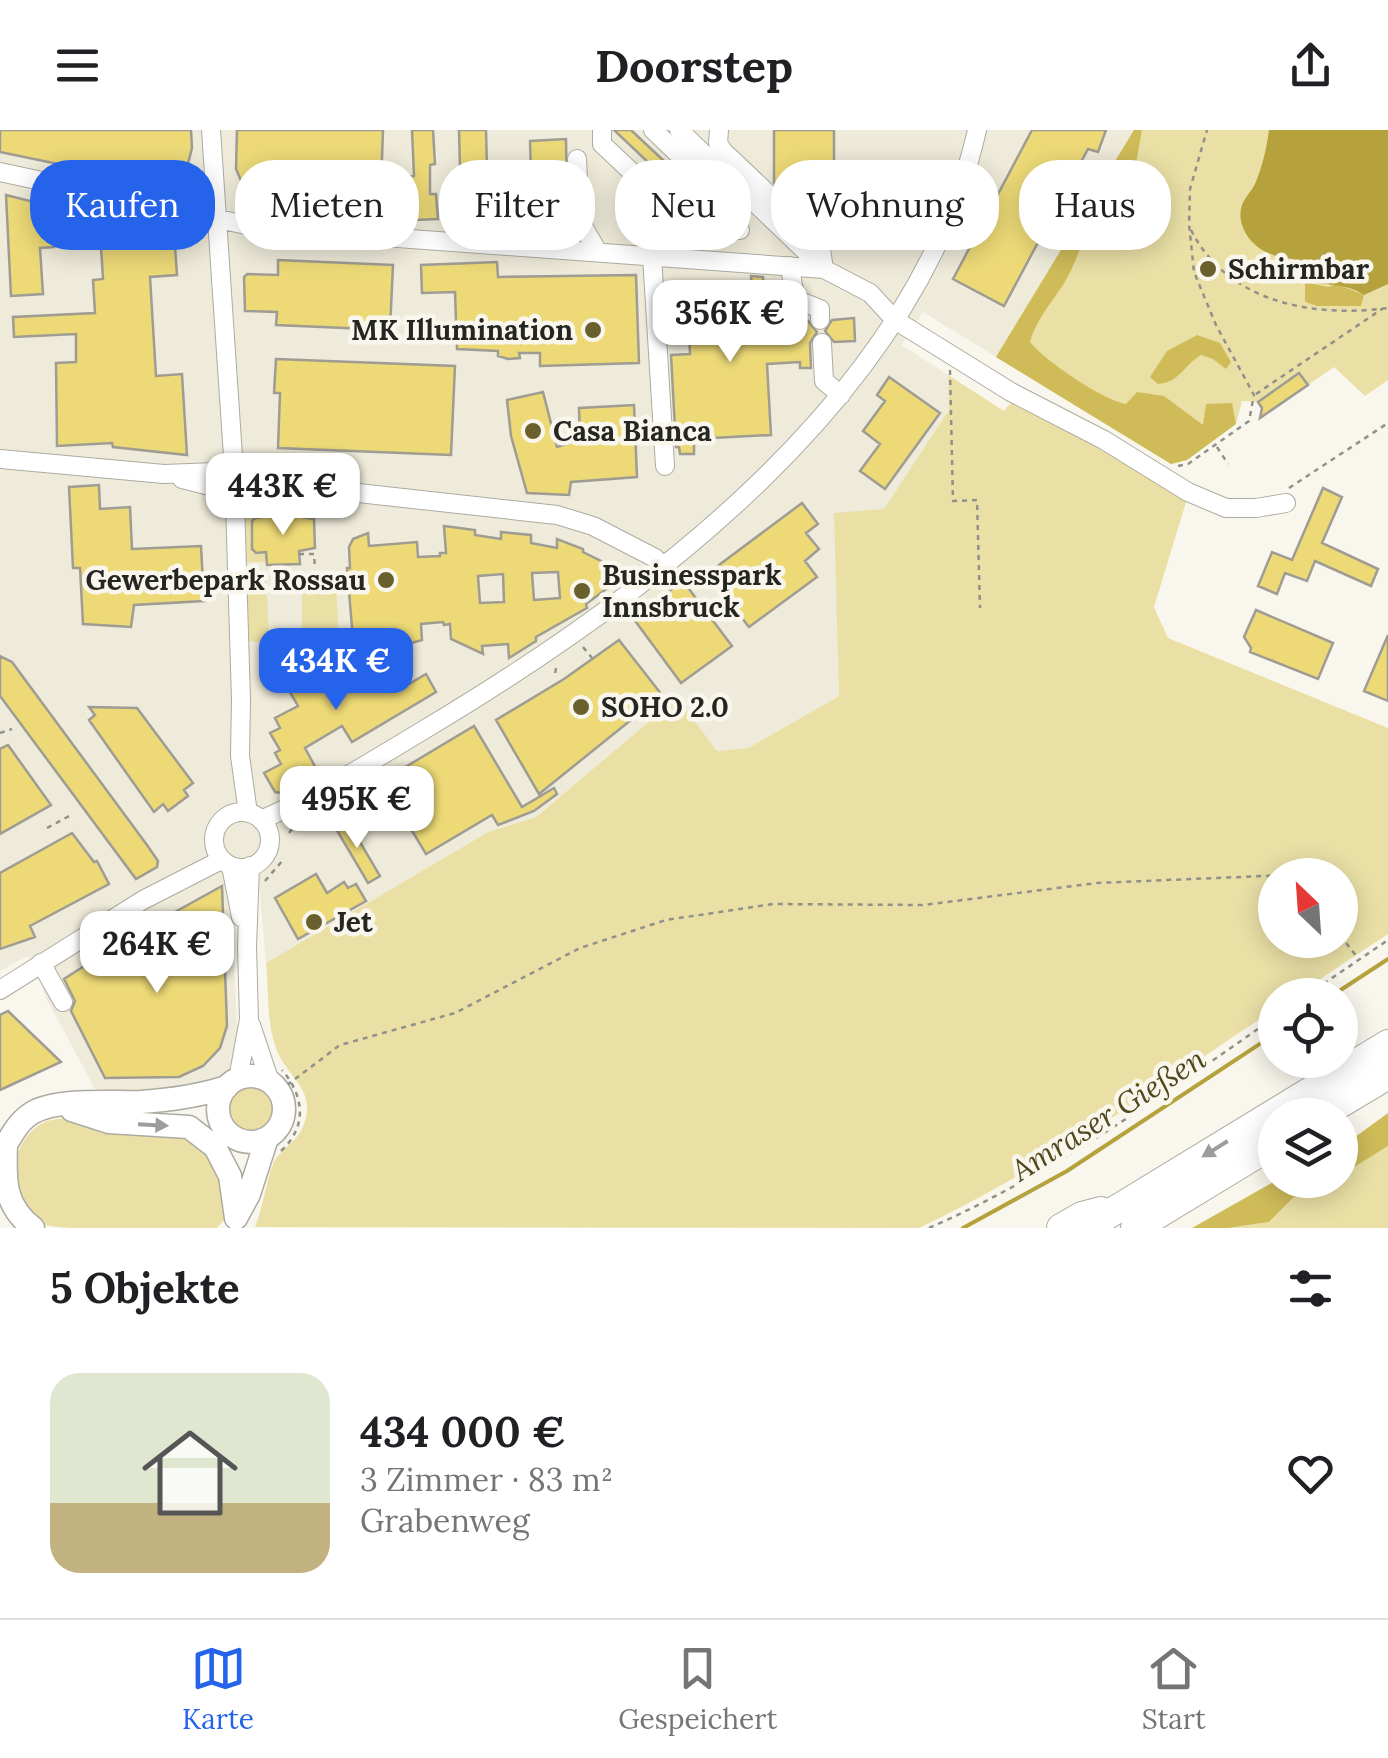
<!DOCTYPE html>
<html lang="de">
<head>
<meta charset="utf-8">
<style>
  :root { --surface:#fff; --page:#f6f6f6; --text:#202124; --muted:#757577; --line:#e0e0e0; --accent:#2563eb }
  body { margin:0; font-family:Lora,serif; background:var(--page); color:var(--text); height:100vh; display:flex; flex-direction:column; font-size:38px; white-space:nowrap }
  * { box-sizing:border-box; margin:0 }
  p { font-size:32px; color:var(--muted) }
  .icon { flex:none; width:55px; height:55px; fill:none; stroke:currentColor; stroke-width:2; stroke-linecap:round; stroke-linejoin:round }
  .map { position:relative; height:1098px; overflow:hidden }
  .drawer { display:flex; flex-direction:column; background:var(--surface); flex:1 }
  .drawer>* { flex:none }
  .guide { position:absolute; left:30px; top:30px; width:1330px; height:90px; display:flex; gap:20px }
  .needle { width:65px; rotate:335deg }
  .fabs { position:absolute; left:1258px; top:728px; display:grid; gap:20px }
  .fabs a { display:grid; place-items:center; width:100px; height:100px; border-radius:50%; background:var(--surface); box-shadow:0 5px 25px #0003; font-size:50px }
  .price { position:absolute; translate:-50% -85px; padding:0 22px; border-radius:20px; background:#fff; color:#222; font-size:32px; line-height:65px; filter:drop-shadow(0 2px 5px #0008) }
  .price::after { content:''; position:absolute; left:50%; top:60px; width:30px; height:22px; margin-left:-15px; background:inherit; clip-path:polygon(0 0,100% 0,50% 100%) }
  .price.on { background:var(--accent); color:#fff }
  ul { padding:0; list-style:none }
  li { display:flex; align-items:center; gap:30px; height:250px; padding:0 50px }
  li span { display:grid; place-items:center; flex:none; width:280px; height:200px; border-radius:30px; color:#555 }
  li>.icon { margin-inline-start:auto }
  span .icon { width:120px; height:120px; fill:#fffc; stroke-width:1 }
  li b { font-size:42px }
  h2 { display:flex; justify-content:space-between; align-items:center; height:120px; padding:0 50px; font-size:42px }
  .pill { padding:0 35px; border-radius:40px; background:var(--surface); box-shadow:0 5px 25px #0003; font-size:35px; line-height:90px }
  .pill.on { background:var(--accent); color:#fff }
  header { display:flex; justify-content:space-between; align-items:center; height:130px; padding:0 50px; background:var(--surface); font-size:45px; font-weight:700 }
  .menu { display:flex; justify-content:space-around; align-items:center; height:140px; border-top:2px solid var(--line); background:var(--surface); font-size:28px; color:var(--muted) }
  .menu a { display:grid; justify-items:center; gap:5px }
  .menu .on { color:var(--accent) }
  .map>svg:first-child { display:block }
</style>
</head>
<body>
<header><svg class="icon" aria-label="menu" viewBox="0 0 24 24"><path d="M4 6h16M4 12h16M4 18h16"/></svg>Doorstep<svg class="icon" aria-label="share" viewBox="0 0 24 24"><path d="M12 15V3M7 8l5-5 5 5M5 13v7h14v-7"/></svg></header>
<div class="map">
<svg width="1388" height="1098" viewBox="0 0 1388 1098">
  <rect width="100%" height="100%" fill="#f9f7ed"/>
  <path fill="#efebda" d="M 0,0 L 1134,0 L 996,227 L 923,182 L 902,215 L 948,245 L 949,280 L 884,380 L 835,384 L 839,566 L 748,618 L 716,621 L 676,569 L 536,687 L 488,702 L 266,833 L 258,745 L 231,766 L 238,914 L 233,933 L 221,950 L 150,964 L 95,959 L 45,866 L 41,849 L 28,826 L 0,841 Z"/>
  <path fill="#eae0a6" fill-rule="evenodd" d="M 1134,0 L 1388,0 L 1388,250 L 1365,266 L 1334,237 L 1308,255 L 1299,243 L 1258,272 L 1242,271 L 1236,294 L 1187,330 L 1171,334 L 996,227 Z
    M 948,245 L 1004,281 L 1013,270 L 1187,369 L 1154,477 L 1168,508 L 1388,598 L 1388,804 L 1296,865 L 1275,865 L 1275,879 C 1159,956 1046,1038 919,1098 L 255,1097 C 262,1081 269,1039 275,1030 C 288,1012 305,1008 307,979 C 308,957 287,943 279,925 C 266,899 269,861 266,833 L 488,702 L 536,687 L 677,568 L 717,621 L 748,618 L 839,566 L 834,383 L 884,379 L 949,280 ZM 1275,745 L 1340,745 L 1340,810 L 1275,810 Z
    M 266,367 L 311,370 L 312,383 L 255,388 L 252,391 L 252,419 L 256,423 L 266,422 L 267,432 L 244,432 C 243,405 237,380 266,367 Z
    M 336,447 L 339,520 L 247,511 L 245,451 L 266,450 L 269,504 L 291,509 L 291,514 L 302,515 L 302,457 L 334,456 Z
    M228 980a23 23 0 1 1 46 0a23 23 0 1 1-46 0Z
    M 71,987 L 199,992 C 239,1017 255,1060 217,1098 L 70,1098 C 63,1097 53,1097 46,1095 C 3,1077 5,1009 47,991 C 54,989 64,988 71,987 Z
    M 1388,1016 L 1388,1098 L 1228,1098 L 1269,1092 L 1293,1068 L 1332,1050 L 1340,1050 L 1340,1046 Z"/>
  <path fill="#cfbc59" d="M 1134,0 L 1142,0 L 1135,39 C 1101,59 1088,101 1073,136 C 1062,163 1038,183 1030,212 C 1045,231 1103,270 1126,274 L 1137,262 L 1164,266 L 1203,295 L 1206,274 L 1232,273 L 1236,294 L 1187,330 L 1171,334 L 996,227 Z
    M 1305,152 L 1328,157 L 1337,154 L 1364,165 L 1361,176 L 1317,176 L 1305,172 Z
    M 1197,205 L 1220,213 L 1231,232 L 1226,239 L 1213,229 L 1201,225 C 1184,235 1179,253 1158,254 L 1150,247 L 1167,221 Z
    M 1388,983 L 1388,1016 L 1340,1046 L 1340,1018 Z
    M 1277,1050 L 1332,1050 L 1293,1068 L 1269,1092 L 1228,1098 L 1192,1098 Z"/>
  <path fill="#b5a23d" d="M 1269,0 L 1388,0 L 1388,154 L 1364,165 C 1345,153 1327,155 1305,152 L 1309,136 C 1295,126 1280,130 1264,121 C 1248,112 1236,93 1242,75 C 1245,67 1251,62 1255,54 C 1262,38 1267,17 1269,0 Z"/>
  <g fill="none" stroke-linecap="round" stroke-linejoin="round">
    <path stroke="#b5a23d" stroke-width="4" d="M 1333,865 L 1388,829
      M 963,1098 L 1067,1041 L 1275,904"/>
  </g>
  <path fill="#edda77" stroke="#9e9c93" stroke-width="2.5" fill-rule="evenodd" d="M 0,0 L 191,0 L 192,18 L 183,52 L 118,37 L 116,46 L 0,22 Z
    M 237,0 L 383,0 L 381,57 L 267,54 L 266,73 L 255,70 L 246,62 L 236,39 Z
    M 412,0 L 433,0 L 435,34 L 430,35 L 430,64 L 436,64 L 438,89 L 414,90 L 408,47 L 414,46 Z
    M 459,0 L 486,0 L 488,77 L 461,78 Z
    M 614,0 L 631,0 L 698,63 L 710,52 L 731,71 L 718,86 L 712,80 L 706,87 Z
    M 774,0 L 834,0 L 834,51 L 882,49 L 883,60 L 834,62 L 834,86 L 810,86 L 802,79 L 802,65 L 787,65 L 774,53 Z
    M 1032,0 L 1106,0 L 1098,22 L 1088,19 L 1004,176 L 953,149 Z
    M 566,9 L 567,78 L 532,81 L 530,11 Z
    M 6,65 L 50,76 L 54,117 L 40,118 L 43,164 L 11,166 Z
    M 99,85 L 174,102 L 177,145 L 150,147 L 156,246 L 182,244 L 187,325 L 113,317 L 112,313 L 57,316 L 56,233 L 76,232 L 76,204 L 14,207 L 13,187 L 95,183 L 93,150 L 103,149 Z
    M 278,130 L 393,135 L 390,200 L 276,195 L 277,182 L 245,181 L 244,147 L 247,144 L 278,145 Z
    M 497,132 L 498,147 L 636,145 L 639,233 L 540,236 L 540,223 L 519,223 L 520,228 L 508,229 L 498,226 L 498,221 L 457,219 L 455,162 L 422,163 L 421,135 Z
    M 751,146 L 763,147 L 766,199 L 799,198 L 798,191 L 808,191 L 817,202 L 810,213 L 811,238 L 800,238 L 800,232 L 767,234 L 771,305 L 694,309 L 694,324 L 680,324 L 679,317 L 676,317 L 671,225 L 690,224 L 687,159 L 752,156 Z
    M 854,188 L 855,211 L 834,212 L 825,201 L 832,190 Z
    M 276,229 L 455,236 L 451,325 L 278,318 L 280,263 L 274,263 Z
    M 1299,243 L 1308,255 L 1260,288 L 1262,278 L 1258,272 Z
    M 889,247 L 940,283 L 885,359 L 860,341 L 880,314 L 863,301 L 885,271 L 877,265 Z
    M 543,262 L 557,317 L 580,310 L 579,278 L 634,275 L 637,347 L 571,352 L 569,365 L 527,363 L 511,306 L 507,270 Z
    M 99,355 L 100,379 L 130,377 L 132,419 L 201,416 L 204,471 L 134,475 L 131,497 L 83,494 L 80,438 L 73,438 L 69,357 Z
    M 1323,358 L 1342,367 L 1322,413 L 1378,439 L 1371,456 L 1315,431 L 1307,451 L 1285,443 L 1277,464 L 1258,456 L 1272,422 L 1292,430 Z
    M 802,373 L 818,394 L 806,403 L 819,419 L 805,431 L 817,447 L 749,497 L 707,444 Z
    M 283,384 L 314,389 L 315,418 L 299,421 L 300,434 L 267,435 L 266,422 L 256,423 L 252,419 L 252,391 L 255,388 Z
    M 444,396 L 475,400 L 475,405 L 501,409 L 501,402 L 531,405 L 531,413 L 557,418 L 557,409 L 583,419 L 583,422 L 605,433 L 612,448 L 609,457 L 586,474 L 587,478 L 536,507 L 536,511 L 509,528 L 508,514 L 482,516 L 483,524 L 451,509 L 450,494 L 444,495 L 443,492 L 421,494 L 422,510 L 404,515 L 404,512 L 382,513 L 353,509 L 347,438 L 350,438 L 349,417 L 353,409 L 368,403 L 369,416 L 417,412 L 418,427 L 440,426 L 440,423 L 446,423 ZM 558,442 L 560,468 L 534,470 L 532,443 ZM 503,444 L 504,472 L 480,473 L 478,446 Z
    M 683,451 L 732,516 L 681,553 L 633,488 Z
    M 1256,480 L 1333,513 L 1318,549 L 1250,522 L 1251,518 L 1244,507 Z
    M 1388,505 L 1388,571 L 1364,561 Z
    M 619,510 L 662,565 L 539,664 L 496,590 L 564,549 Z
    M 0,526 L 12,532 L 147,715 L 158,731 L 157,737 L 136,749 L 0,566 Z
    M 341,527 L 353,547 L 381,530 L 399,560 L 426,544 L 436,562 L 352,612 L 342,596 L 305,618 L 318,642 L 282,663 L 275,662 L 264,643 L 281,634 L 275,623 L 280,620 L 270,603 L 280,598 L 275,588 L 298,576 L 283,550 L 310,534 L 315,543 Z
    M 89,577 L 137,578 L 193,653 L 184,660 L 188,666 L 168,681 L 163,674 L 154,682 L 89,590 L 95,585 Z
    M 474,596 L 522,677 L 554,658 L 557,664 L 534,681 L 498,695 L 492,685 L 426,724 L 382,651 Z
    M 8,615 L 51,675 L 0,704 L 0,619 Z
    M 347,690 L 380,746 L 368,753 L 335,697 Z
    M 72,703 L 94,732 L 97,731 L 109,754 L 30,796 L 35,807 L 0,819 L 0,743 Z
    M 316,744 L 327,763 L 344,752 L 348,758 L 356,754 L 366,771 L 298,809 L 275,768 Z
    M 222,756 L 227,896 L 220,918 L 203,936 L 179,947 L 105,948 L 71,881 L 75,871 L 64,849 L 128,808 Z
    M 8,881 L 61,932 L 0,960 L 0,885 Z"/>
  <g fill="none" stroke-linecap="round" stroke-linejoin="round">
    <defs>
      <path id="minor" d="M 211,0 L 234,341 L 241,569 L 240,626 L 248,683
        M 602,0 L 602,14 L 674,82 L 669,127
        M 653,0 L 700,45
        M 679,0 L 824,139 L 870,163 L 895,190 L 1011,262 L 1104,310 L 1188,362 L 1226,378 L 1256,378 L 1286,373
        M 719,0 L 718,13 L 723,21 L 820,113 L 824,139
        M 577,29 L 580,91 L 598,122
        M 0,42 L 260,98 L 824,139
        M 674,82 L 695,101 L 740,100
        M 543,91 L 580,91
        M 652,126 L 665,336
        M 790,136 L 795,169 L 820,179 L 820,190
        M 822,213 L 824,251 L 841,265
        M 0,329 L 164,344 L 241,341 L 295,356 L 557,385 L 593,396 L 655,428 L 663,436
        M 182,349 L 226,360 L 280,357
        M214 710a28 28 0 1 1 56 0a28 28 0 1 1-56 0Z
        M 261,690 C 320,664 372,631 427,598 C 648,466 917,266 977,0
        M 231,736 L 241,787
        M 41,833 L 63,872
        M 0,860 L 143,770 L 221,730
        M 251,895 L 270,952
        M 238,949 L 249,889 L 247,817 L 250,736"/>
      <path id="major" d="M218 979a33 33 0 1 1 66 0a33 33 0 1 1-66 0Z
        M 72,980 L 109,992 L 189,997 L 215,1017 L 230,1046 L 236,1088
        M 6,1015 C 5,1049 3,1075 33,1098
        M 0,1026 C 9,1010 16,993 32,983 C 57,968 112,973 141,972 C 170,970 199,966 227,957
        M 236,1088 L 249,1064 L 267,1008"/>
      <path id="highway" d="M 1321,985 L 1388,945
        M 1061,1098 L 1082,1086 L 1101,1081
        M 1086,1098 L 1388,914
        M 1135,1098 L 1275,1013"/>
    </defs>
    <use href="#minor" stroke="#adaba1" stroke-width="20"/>
    <use href="#major" stroke="#adaba1" stroke-width="25"/>
    <use href="#highway" stroke="#adaba1" stroke-width="30"/>
    <path stroke="#919089" stroke-width="2.5" stroke-dasharray="5 5" stroke-linecap="butt" d="M 1191,100 C 1228,173 1313,188 1388,178
      M 950,240 L 953,371 L 977,370 L 980,478
      M 1256,264 L 1382,179
      M 1217,317 L 1228,334
      M 1178,336 L 1188,334 L 1249,291 L 1254,265 L 1216,195 L 1194,142 L 1189,94 L 1190,59 L 1207,0
      M 1289,358 L 1388,293
      M 286,387 L 327,384
      M 299,424 L 314,424 L 315,438
      M 583,517 L 592,528
      M 555,543 L 557,535
      M 0,603 L 12,599
      M 47,698 L 71,685
      M 289,703 L 300,689
      M 265,751 L 283,730
      M 1340,805 L 1357,827
      M 1307,865 L 1388,810
      M 287,955 L 340,915 L 455,883 L 580,818 L 666,790 L 773,774 L 923,775 L 1097,753 L 1287,745
      M 281,1021 C 308,996 304,966 282,940
      M 929,1098 C 1052,1044 1165,964 1275,887"/>
    <use href="#minor" stroke="#fff" stroke-width="18"/>
    <use href="#major" stroke="#fff" stroke-width="22"/>
    <use href="#highway" stroke="#fff" stroke-width="28"/>
  </g>
  <defs><path id="oneway-solid" d="M-6-.8H1V-3.2L6.5 0L1 3.2V.8H-6Z" transform="scale(2.5)"/></defs>
  <g fill="#9d9d9b">
    <use href="#oneway-solid" transform="translate(153 995) rotate(3)"/>
    <use href="#oneway-solid" transform="translate(1215 1019) rotate(148)"/>
  </g>
  <g fill="#6a602d" stroke="#f9f7ed" stroke-width="4">
    <circle cx="1208" cy="139" r="10"/>
    <circle cx="593" cy="200" r="10"/>
    <circle cx="533" cy="301" r="10"/>
    <circle cx="386" cy="450" r="10"/>
    <circle cx="582" cy="461" r="10"/>
    <circle cx="581" cy="577" r="10"/>
    <circle cx="314" cy="792" r="10"/>
  </g>
  <g text-anchor="middle" dominant-baseline="central" stroke-width="9" stroke-linejoin="round" paint-order="stroke">
    <g font-size="28" font-weight="bold" fill="#252521" stroke="#f9f7ed" text-anchor="start">
      <text x="1228" y="139">Schirmbar</text>
      <text x="573" y="200" text-anchor="end">MK Illumination</text>
      <text x="553" y="301">Casa Bianca</text>
      <text x="602" y="445">Businesspark<tspan x="602" dy="32">Innsbruck</tspan></text>
      <text x="366" y="450" text-anchor="end">Gewerbepark Rossau</text>
      <text x="601" y="577">SOHO 2.0</text>
      <text x="334" y="792">Jet</text>
    </g>
    <g font-size="30" font-style="italic" fill="#50481e" stroke="#f9f7ed">
      <text transform="translate(1108 984) rotate(-32)">Amraser Gießen</text>
    </g>
  </g>
</svg>
<div class="fabs">
<a><svg class="needle" viewBox="-14 -14 28 28"><path d="M0-13l5 13h-10z" fill="#e53935"/><path d="M0 13l5-13h-10z" fill="#757577"/></svg></a>
<a><svg class="icon" aria-label="locate" viewBox="0 0 24 24"><circle cx="12" cy="12" r="6"/><path d="M12 2v4M12 18v4M2 12h4M18 12h4"/></svg></a>
<a><svg class="icon" aria-label="layers" viewBox="0 0 24 24"><path d="M12 4l9 5-9 5-9-5zM3 14l9 5 9-5"/></svg></a>
</div>
<b class="price" style="left:730px;top:235px">356K €</b>
<b class="price" style="left:283px;top:408px">443K €</b>
<b class="price on" style="left:336px;top:583px">434K €</b>
<b class="price" style="left:357px;top:721px">495K €</b>
<b class="price" style="left:157px;top:866px">264K €</b>
<div class="guide">
<a class="pill on">Kaufen</a>
<a class="pill">Mieten</a>
<a class="pill">Filter</a>
<a class="pill">Neu</a>
<a class="pill">Wohnung</a>
<a class="pill">Haus</a>
</div>
</div>
<section class="drawer">
<h2>5 Objekte<svg class="icon" aria-label="filters" viewBox="0 0 24 24"><path d="M4 7h16M4 17h16"/><circle cx="9" cy="7" r="2"/><circle cx="15" cy="17" r="2"/></svg></h2>
<ul>
<li><span style="background:linear-gradient(#dfe7d0 65%,#c2b280 0)"><svg class="icon" aria-label="home" viewBox="0 0 24 24"><path d="M3 11l9-7 9 7M6 9v11h12V9"/></svg></span><div><b>434 000 €</b><p>3 Zimmer · 83 m²</p><p>Grabenweg</p></div><svg class="icon" aria-label="heart" viewBox="0 0 24 24"><path d="M12 20l-8-8c-3-5 5-10 8-4 3-6 11-1 8 4z"/></svg></li>
</ul>
</section>
<nav class="menu">
<a class="on"><svg class="icon" aria-label="map" viewBox="0 0 24 24"><path d="M3 6l6-2 6 2 6-2v14l-6 2-6-2-6 2zM9 4v14M15 6v14"/></svg>Karte</a>
<a><svg class="icon" aria-label="saved" viewBox="0 0 24 24"><path d="M7 4h10v16l-5-4-5 4z"/></svg>Gespeichert</a>
<a><svg class="icon" aria-label="home" viewBox="0 0 24 24"><path d="M3 11l9-7 9 7M6 9v11h12V9"/></svg>Start</a>
</nav>
</body>
</html>
